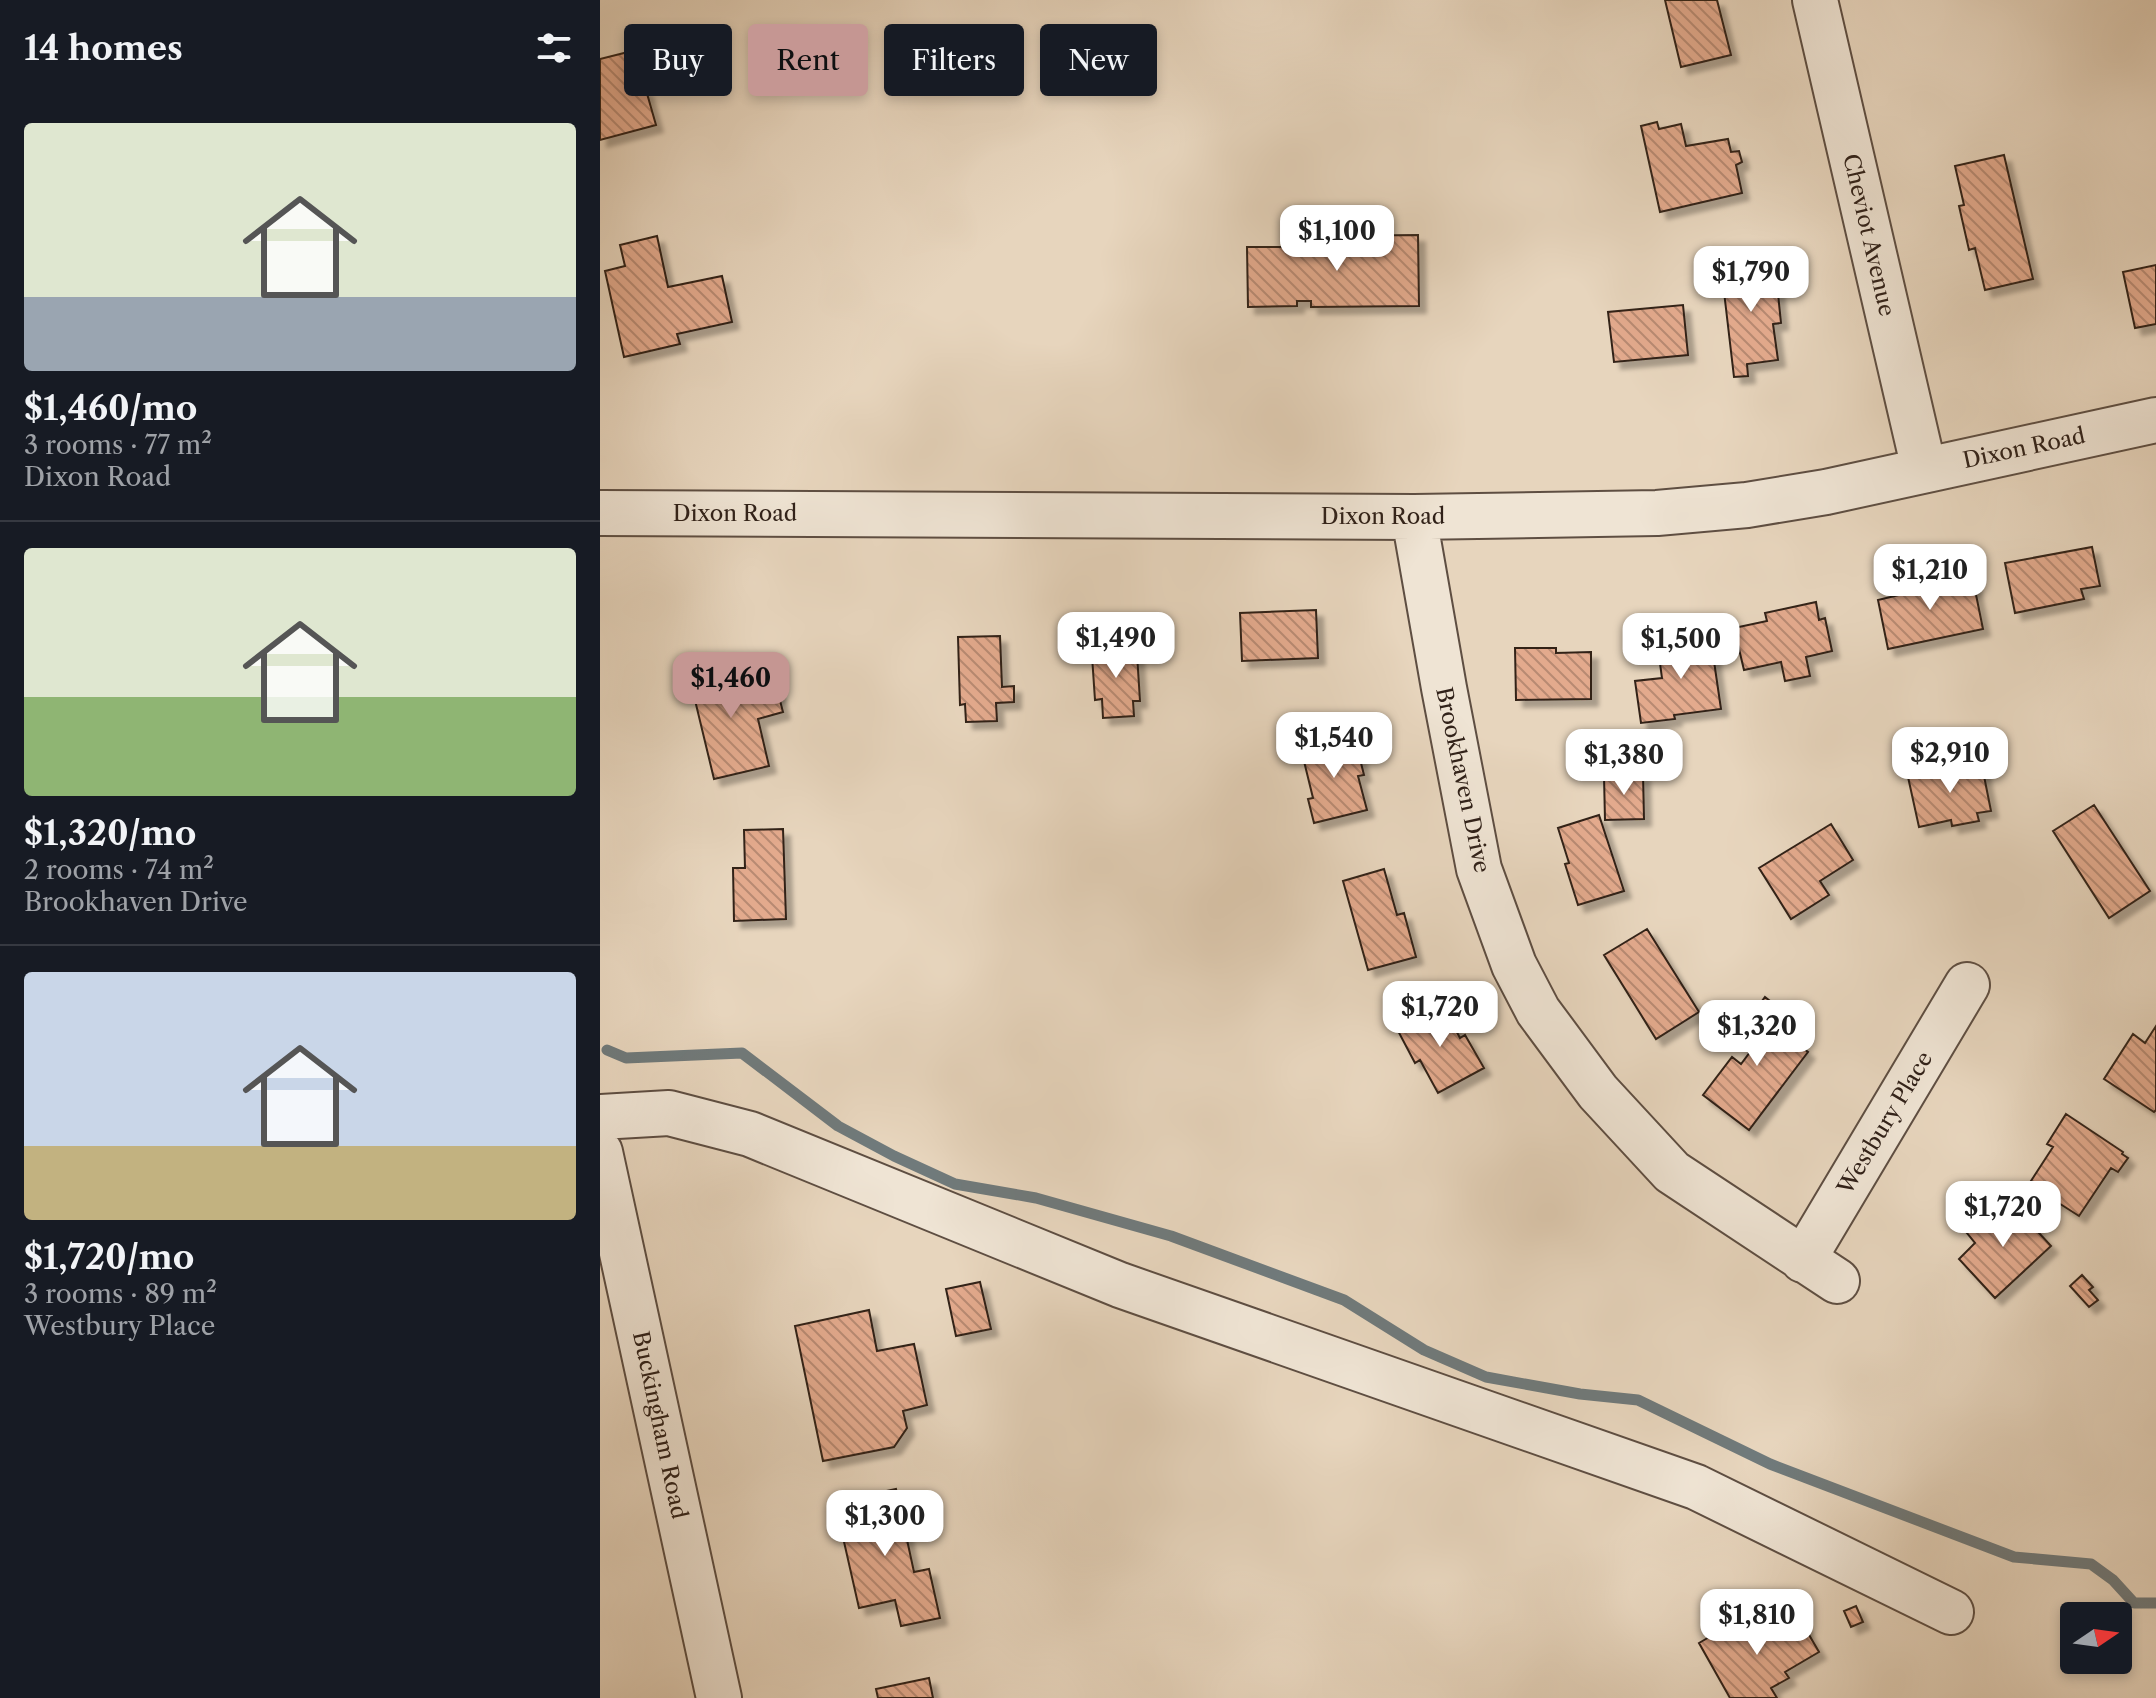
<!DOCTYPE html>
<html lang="en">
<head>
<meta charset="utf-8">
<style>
  :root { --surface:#171b24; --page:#242831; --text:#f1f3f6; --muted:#9ea1a6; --line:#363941; --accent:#c59692 }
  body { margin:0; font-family:"Libre Caslon Text",serif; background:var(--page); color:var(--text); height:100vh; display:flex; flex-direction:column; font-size:30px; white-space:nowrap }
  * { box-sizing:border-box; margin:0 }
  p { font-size:26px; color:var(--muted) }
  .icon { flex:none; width:44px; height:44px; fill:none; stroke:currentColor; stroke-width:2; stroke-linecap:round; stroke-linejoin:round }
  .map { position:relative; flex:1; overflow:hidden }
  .sheet { display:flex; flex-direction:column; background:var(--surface); width:600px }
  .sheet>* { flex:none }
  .guide { position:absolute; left:24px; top:24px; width:760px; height:72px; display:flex; gap:16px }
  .needle { width:52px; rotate:77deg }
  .tools { position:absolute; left:1460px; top:1602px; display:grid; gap:16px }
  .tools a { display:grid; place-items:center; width:72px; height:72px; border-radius:8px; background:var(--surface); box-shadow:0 4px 12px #0003; font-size:40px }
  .price { position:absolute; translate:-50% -68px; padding:0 18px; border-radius:16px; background:#fff; color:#222; font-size:26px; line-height:52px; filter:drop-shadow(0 2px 4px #0008) }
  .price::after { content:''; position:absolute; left:50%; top:48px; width:24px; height:18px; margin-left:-12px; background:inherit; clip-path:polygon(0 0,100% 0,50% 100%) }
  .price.selected { background:var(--accent); color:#111 }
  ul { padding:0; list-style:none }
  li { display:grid; align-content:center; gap:16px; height:424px; padding:0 24px }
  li+li { border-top:2px solid var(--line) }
  li span { display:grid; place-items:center; height:248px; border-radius:8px; color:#555 }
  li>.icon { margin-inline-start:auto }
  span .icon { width:144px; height:144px; fill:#fffc; stroke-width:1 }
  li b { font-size:34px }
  h2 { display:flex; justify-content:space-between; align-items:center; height:96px; padding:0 24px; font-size:34px }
  .chip { padding:0 28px; border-radius:8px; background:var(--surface); box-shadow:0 4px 12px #0003; font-size:28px; line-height:72px }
  .chip.selected { background:var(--accent); color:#111 }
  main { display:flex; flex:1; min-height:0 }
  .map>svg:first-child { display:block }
</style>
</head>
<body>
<main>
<section class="sheet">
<h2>14 homes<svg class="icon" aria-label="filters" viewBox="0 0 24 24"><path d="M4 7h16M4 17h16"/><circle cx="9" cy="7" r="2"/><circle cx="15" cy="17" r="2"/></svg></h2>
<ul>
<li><span style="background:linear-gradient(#dfe7d0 70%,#9aa5b1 0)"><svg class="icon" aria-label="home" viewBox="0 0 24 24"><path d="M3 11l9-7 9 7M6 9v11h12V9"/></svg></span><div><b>$1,460/mo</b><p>3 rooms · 77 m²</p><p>Dixon Road</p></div></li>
<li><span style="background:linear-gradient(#dfe7d0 60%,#8fb573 0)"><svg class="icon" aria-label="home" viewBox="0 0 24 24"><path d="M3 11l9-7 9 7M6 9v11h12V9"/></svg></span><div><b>$1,320/mo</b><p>2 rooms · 74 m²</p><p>Brookhaven Drive</p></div></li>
<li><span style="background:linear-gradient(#c9d6e8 70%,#c2b280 0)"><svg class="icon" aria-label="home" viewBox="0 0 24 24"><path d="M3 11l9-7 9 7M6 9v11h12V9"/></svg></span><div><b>$1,720/mo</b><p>3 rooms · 89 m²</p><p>Westbury Place</p></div></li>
</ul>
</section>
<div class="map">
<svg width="1556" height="1698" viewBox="0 0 1556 1698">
  <defs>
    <pattern id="building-back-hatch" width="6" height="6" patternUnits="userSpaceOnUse" patternTransform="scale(2)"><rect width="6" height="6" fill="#e3aa8d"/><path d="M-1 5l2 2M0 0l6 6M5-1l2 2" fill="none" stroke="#b88a72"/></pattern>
    <filter id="shadow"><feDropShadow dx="7" dy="7" stdDeviation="2" flood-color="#0004"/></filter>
  </defs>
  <rect width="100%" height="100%" fill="#e7d5bd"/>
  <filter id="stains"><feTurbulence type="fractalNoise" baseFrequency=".0025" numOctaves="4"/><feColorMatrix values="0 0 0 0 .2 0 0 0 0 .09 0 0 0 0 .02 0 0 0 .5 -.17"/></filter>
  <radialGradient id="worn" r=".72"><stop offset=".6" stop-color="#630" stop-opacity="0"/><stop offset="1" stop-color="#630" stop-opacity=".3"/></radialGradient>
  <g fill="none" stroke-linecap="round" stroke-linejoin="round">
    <path stroke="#707a7b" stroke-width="11" d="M 7,1050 L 26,1058 L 142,1053 L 238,1126 L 294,1156 L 355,1184 L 436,1198 L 571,1236 L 744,1300 L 824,1350 L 886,1377 L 980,1394 L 1038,1400 L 1170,1464 L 1414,1557 L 1491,1564 L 1513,1580 L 1534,1603 L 1556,1603"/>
  </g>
  <path fill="url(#building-back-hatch)" stroke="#302119" stroke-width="2" filter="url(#shadow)" d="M 1065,0 L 1117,0 L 1131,55 L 1081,67 Z
    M 32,51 L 42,90 L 46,90 L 56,125 L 0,140 L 0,59 Z
    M 1057,122 L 1059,129 L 1081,124 L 1086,146 L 1128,139 L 1131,152 L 1139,151 L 1142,162 L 1136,165 L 1142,193 L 1060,212 L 1041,126 Z
    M 1404,155 L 1433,279 L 1385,290 L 1375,248 L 1369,250 L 1359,206 L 1364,205 L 1355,166 Z
    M 818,235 L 819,306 L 711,307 L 711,301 L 697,301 L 697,306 L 648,307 L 647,247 L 718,247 L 718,236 Z
    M 57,236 L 68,287 L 122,276 L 132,322 L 77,334 L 80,344 L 24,357 L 5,271 L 25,266 L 20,245 Z
    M 1167,261 L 1171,285 L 1177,284 L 1181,323 L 1173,324 L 1178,360 L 1147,364 L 1148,376 L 1134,377 L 1121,266 Z
    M 1556,265 L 1556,324 L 1535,328 L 1523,272 Z
    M 1083,305 L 1088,355 L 1014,362 L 1008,312 Z
    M 1492,547 L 1500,586 L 1481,589 L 1484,599 L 1415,613 L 1405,563 Z
    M 1350,575 L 1352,584 L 1373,580 L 1383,629 L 1288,649 L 1278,600 L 1303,594 L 1302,586 Z
    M 1216,602 L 1219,620 L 1225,618 L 1232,651 L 1206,657 L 1210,676 L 1185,681 L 1181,662 L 1144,670 L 1134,628 L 1167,621 L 1165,613 Z
    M 716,610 L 718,658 L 642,661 L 640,613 Z
    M 1110,634 L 1121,709 L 1074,715 L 1075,719 L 1041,723 L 1035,681 L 1062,678 L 1057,641 Z
    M 400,636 L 402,687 L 414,686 L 414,702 L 396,703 L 397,721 L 366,722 L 365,704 L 360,705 L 358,637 Z
    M 529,643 L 529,654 L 537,654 L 540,701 L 533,701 L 534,716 L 503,718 L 502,699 L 495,700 L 492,656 L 501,655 L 500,645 Z
    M 915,648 L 956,648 L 956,653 L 991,652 L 991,699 L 916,700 Z
    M 121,659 L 129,692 L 150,687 L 152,695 L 177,689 L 183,712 L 158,719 L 169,766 L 114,779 L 87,667 Z
    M 747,738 L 752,757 L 759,755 L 764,775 L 758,776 L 767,810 L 714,823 L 708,799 L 713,798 L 701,749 Z
    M 1018,739 L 1018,757 L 1007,757 L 1006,740 Z
    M 1381,761 L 1391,811 L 1377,813 L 1379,821 L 1352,826 L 1351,820 L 1319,827 L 1308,777 Z
    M 1043,774 L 1044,819 L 1005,820 L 1004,776 Z
    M 1494,805 L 1550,891 L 1509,918 L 1453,831 Z
    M 999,815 L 1024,891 L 978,905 L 965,864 L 969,863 L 958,828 Z
    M 1231,824 L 1253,860 L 1220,881 L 1229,895 L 1191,919 L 1159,868 Z
    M 183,829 L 186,919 L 134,921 L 133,868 L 145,868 L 144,830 Z
    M 784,869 L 797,915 L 804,913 L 816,957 L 768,970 L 743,881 Z
    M 1047,929 L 1099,1012 L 1056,1039 L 1004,955 Z
    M 1165,997 L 1184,1012 L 1174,1026 L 1208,1052 L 1149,1130 L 1103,1095 L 1132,1057 L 1141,1064 L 1153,1048 L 1143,1041 L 1148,1035 L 1141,1030 Z
    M 842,1004 L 860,1038 L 865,1035 L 884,1068 L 838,1093 L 820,1060 L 815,1063 L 797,1029 Z
    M 1556,1026 L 1556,1110 L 1554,1112 L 1504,1079 L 1533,1034 L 1545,1043 Z
    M 1466,1114 L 1523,1152 L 1522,1154 L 1528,1158 L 1518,1172 L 1511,1168 L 1479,1216 L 1429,1184 L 1453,1147 L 1447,1144 Z
    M 1414,1206 L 1451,1246 L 1395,1298 L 1359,1259 L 1375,1243 L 1367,1233 L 1393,1209 L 1401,1218 Z
    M 1482,1275 L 1493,1287 L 1489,1290 L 1498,1300 L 1489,1307 L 1470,1286 Z
    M 380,1282 L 391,1329 L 356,1336 L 346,1289 Z
    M 269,1310 L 277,1351 L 314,1344 L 327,1405 L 303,1411 L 307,1428 L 294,1447 L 223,1461 L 195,1326 Z
    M 296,1489 L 314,1572 L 329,1569 L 340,1618 L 301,1626 L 295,1600 L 259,1608 L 235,1502 Z
    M 1256,1606 L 1263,1622 L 1251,1627 L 1244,1611 Z
    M 1198,1616 L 1219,1652 L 1185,1672 L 1189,1678 L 1171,1688 L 1177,1698 L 1130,1698 L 1099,1643 L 1135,1622 L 1137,1628 L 1155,1618 L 1165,1635 Z
    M 329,1678 L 333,1698 L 278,1698 L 276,1689 Z"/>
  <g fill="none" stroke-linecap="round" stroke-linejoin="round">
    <defs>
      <path id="minor" d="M 1215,0 L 1324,469
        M 0,513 L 814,517 L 1057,513 L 1147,505 L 1226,492 L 1556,420
        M 814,517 L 844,688 L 879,869 L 914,965 L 938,1011 L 998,1092 L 1072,1172 L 1237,1281
        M 0,1117 L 69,1113 L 150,1134 L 520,1285 L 1096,1487 L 1351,1612
        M 0,1152 L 119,1698
        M 1203,1260 L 1367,985"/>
    </defs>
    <use href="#minor" stroke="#5e4e42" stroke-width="48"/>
    <use href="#minor" stroke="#efe4d4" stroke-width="44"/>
  </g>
  <g text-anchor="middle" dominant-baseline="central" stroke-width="6" stroke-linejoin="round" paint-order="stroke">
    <g font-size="22" fill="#302119" stroke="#efe4d4">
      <text transform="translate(1269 235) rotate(77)">Cheviot Avenue</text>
      <text transform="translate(1424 448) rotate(-12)">Dixon Road</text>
      <text x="135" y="513">Dixon Road</text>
      <text x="783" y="516">Dixon Road</text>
      <text transform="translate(863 780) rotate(78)">Brookhaven Drive</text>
      <text transform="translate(1285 1123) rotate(-59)">Westbury Place</text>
      <text transform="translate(60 1425) rotate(78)">Buckingham Road</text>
    </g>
  </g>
  <rect width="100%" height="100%" filter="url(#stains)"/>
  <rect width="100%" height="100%" fill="url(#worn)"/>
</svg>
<div class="tools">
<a><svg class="needle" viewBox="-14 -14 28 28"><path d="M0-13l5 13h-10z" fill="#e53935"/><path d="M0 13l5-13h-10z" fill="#9ea1a6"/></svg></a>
</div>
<b class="price" style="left:737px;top:273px">$1,100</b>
<b class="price" style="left:1151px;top:314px">$1,790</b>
<b class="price" style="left:1330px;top:612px">$1,210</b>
<b class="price" style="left:516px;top:680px">$1,490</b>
<b class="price" style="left:1081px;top:681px">$1,500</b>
<b class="price selected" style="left:131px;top:720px">$1,460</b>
<b class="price" style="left:734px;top:780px">$1,540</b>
<b class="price" style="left:1350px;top:795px">$2,910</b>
<b class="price" style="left:1024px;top:797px">$1,380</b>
<b class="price" style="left:840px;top:1049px">$1,720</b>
<b class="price" style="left:1157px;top:1068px">$1,320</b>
<b class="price" style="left:1403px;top:1249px">$1,720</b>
<b class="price" style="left:285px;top:1558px">$1,300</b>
<b class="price" style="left:1157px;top:1657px">$1,810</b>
<div class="guide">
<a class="chip">Buy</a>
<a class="chip selected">Rent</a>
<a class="chip">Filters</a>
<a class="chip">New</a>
</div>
</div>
</main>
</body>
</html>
